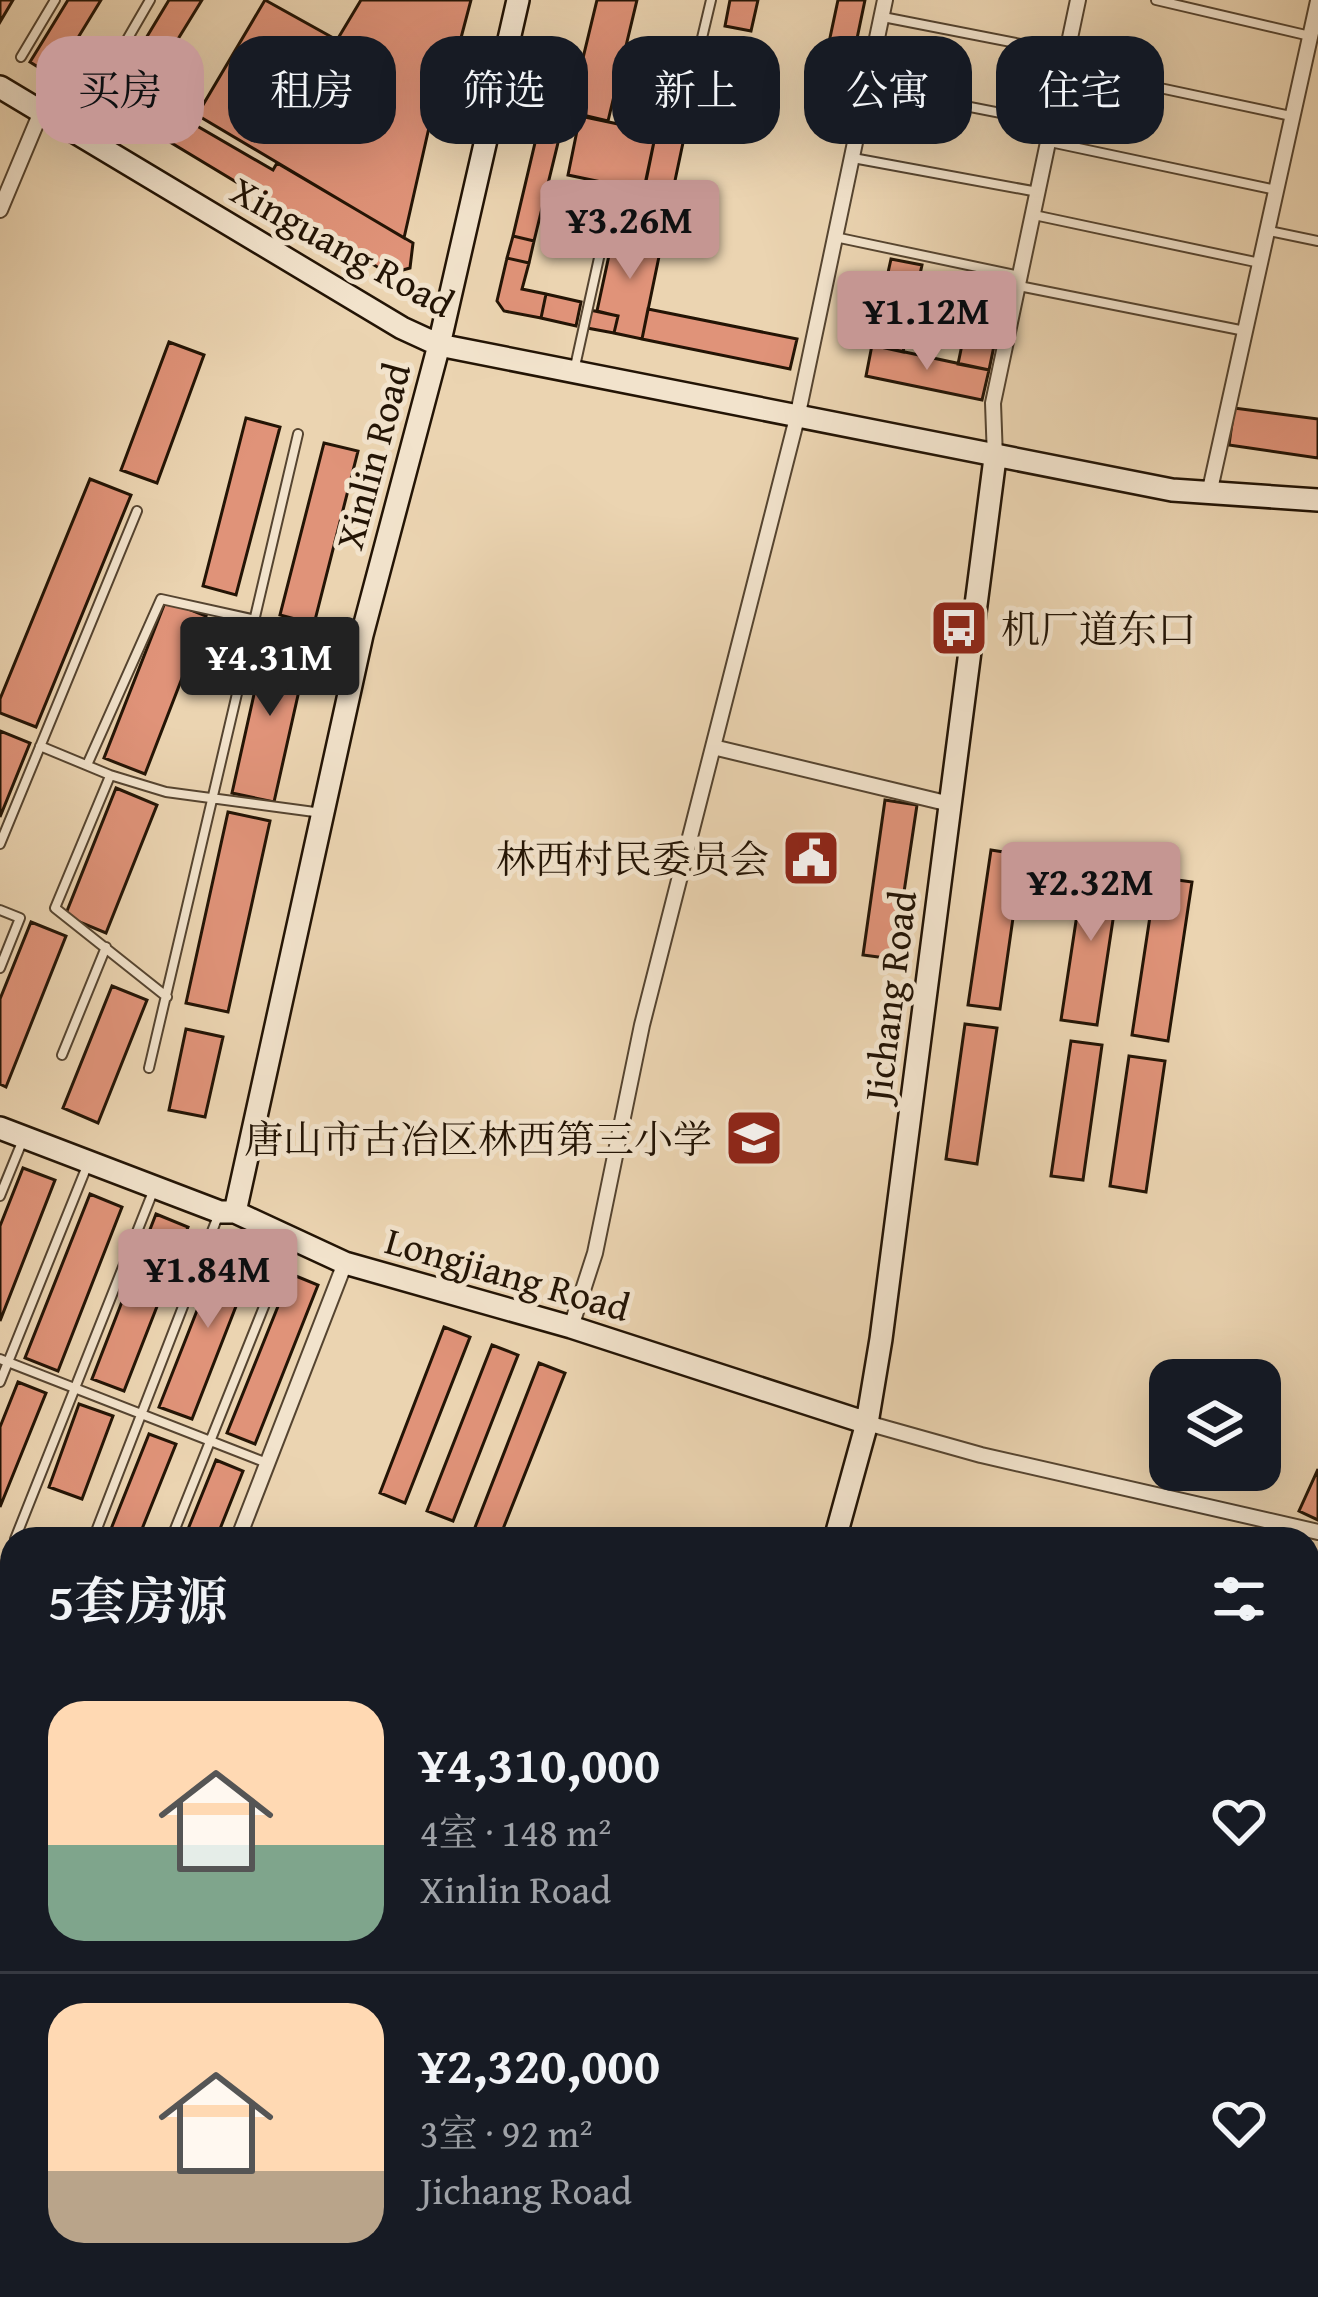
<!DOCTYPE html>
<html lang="zh">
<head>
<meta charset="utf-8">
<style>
  :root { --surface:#171b24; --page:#20242c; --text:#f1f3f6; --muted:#9ea1a6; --line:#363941; --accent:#c59692 }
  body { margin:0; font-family:"Gentium Book Plus","Noto Serif SC",serif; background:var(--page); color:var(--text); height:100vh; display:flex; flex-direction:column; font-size:45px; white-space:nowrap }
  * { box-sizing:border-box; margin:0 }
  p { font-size:39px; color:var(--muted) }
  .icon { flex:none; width:66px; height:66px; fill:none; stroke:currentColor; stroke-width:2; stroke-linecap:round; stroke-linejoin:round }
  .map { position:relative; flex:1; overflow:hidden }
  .panel { position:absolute; left:0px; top:1527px; width:1320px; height:771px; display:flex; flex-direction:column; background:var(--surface); border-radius:36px 36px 0 0; box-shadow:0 12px 48px #0002 }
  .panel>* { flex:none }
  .banner { position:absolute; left:36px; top:36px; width:1248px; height:108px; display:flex; gap:24px }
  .fabs { position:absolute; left:1149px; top:1359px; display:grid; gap:24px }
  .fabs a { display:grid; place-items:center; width:132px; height:132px; border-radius:24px; background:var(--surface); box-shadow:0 12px 48px #0002; font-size:60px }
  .price { position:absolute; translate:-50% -102px; padding:0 27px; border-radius:12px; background:var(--accent); color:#111; font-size:39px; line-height:78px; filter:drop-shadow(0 3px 6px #0008) }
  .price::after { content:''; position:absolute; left:50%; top:72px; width:36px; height:27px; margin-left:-18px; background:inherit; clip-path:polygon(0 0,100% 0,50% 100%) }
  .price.current { background:#222; color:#fff }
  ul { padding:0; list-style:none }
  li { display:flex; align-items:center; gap:36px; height:300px; padding:0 48px }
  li+li { border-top:3px solid var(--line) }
  li span { display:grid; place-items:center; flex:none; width:336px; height:240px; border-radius:36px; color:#555 }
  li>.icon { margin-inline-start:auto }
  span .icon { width:144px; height:144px; fill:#fffc; stroke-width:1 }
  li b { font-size:51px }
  h2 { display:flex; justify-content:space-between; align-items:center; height:144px; padding:0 48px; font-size:51px }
  .pill { padding:0 42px; border-radius:36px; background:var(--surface); box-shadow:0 12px 48px #0002; font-size:42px; line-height:108px }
  .pill.current { background:var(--accent); color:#111 }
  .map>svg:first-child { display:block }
</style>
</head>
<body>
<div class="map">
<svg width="1318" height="2297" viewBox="0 0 1318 2297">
  <rect width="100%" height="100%" fill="#ebd4b1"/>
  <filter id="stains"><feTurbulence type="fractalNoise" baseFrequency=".00167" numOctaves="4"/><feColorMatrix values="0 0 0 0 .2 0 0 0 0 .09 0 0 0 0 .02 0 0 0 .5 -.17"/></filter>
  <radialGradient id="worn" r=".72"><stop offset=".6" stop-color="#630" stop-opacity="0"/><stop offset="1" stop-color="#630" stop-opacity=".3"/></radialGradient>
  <path fill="#e09379" stroke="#231405" stroke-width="3" d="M 0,0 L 13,0 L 0,22 Z
    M 68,0 L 101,0 L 54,77 L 30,62 Z
    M 169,0 L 202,0 L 151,83 L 128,68 Z
    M 265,0 L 337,40 L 361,0 L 471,0 L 452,72 L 440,79 L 404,238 L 197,115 Z
    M 597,0 L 637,0 L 608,121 L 570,112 Z
    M 730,0 L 758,0 L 751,31 L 725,26 Z
    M 838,0 L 865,0 L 854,53 L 828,47 Z
    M 154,101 L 273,170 L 277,163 L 413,243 L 410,268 L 389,274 L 140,124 Z
    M 543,109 L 565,114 L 534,241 L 513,236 Z
    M 659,115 L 687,121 L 684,138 L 656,132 Z
    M 580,116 L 656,132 L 644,191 L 568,175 Z
    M 656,132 L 684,138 L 662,242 L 634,236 Z
    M 614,232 L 662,242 L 642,339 L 614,333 L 618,316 L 597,311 Z
    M 513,236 L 534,241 L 529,263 L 507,258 Z
    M 507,258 L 529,263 L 522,289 L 546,294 L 541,318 L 504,311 L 497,301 Z
    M 891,259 L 922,265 L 903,352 L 872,345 Z
    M 976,277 L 1007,283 L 989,370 L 958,364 Z
    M 546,294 L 581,302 L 576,326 L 541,318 Z
    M 648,309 L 797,339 L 790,369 L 642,339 Z
    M 590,310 L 618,316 L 614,333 L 587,328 Z
    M 169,342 L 204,355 L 157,483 L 121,470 Z
    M 872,345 L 989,370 L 982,400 L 866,376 Z
    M 1234,408 L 1318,419 L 1318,458 L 1229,445 Z
    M 246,418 L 280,427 L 236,595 L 203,586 Z
    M 324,443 L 358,451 L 314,624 L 280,615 Z
    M 90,479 L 131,495 L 36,727 L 0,713 L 0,699 Z
    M 166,600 L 206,616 L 145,774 L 104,758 Z
    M 267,636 L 309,646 L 274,802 L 232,793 Z
    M 0,731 L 30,743 L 0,817 Z
    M 116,788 L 157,805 L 106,933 L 65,916 Z
    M 885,800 L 917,805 L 894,959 L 863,955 Z
    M 228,812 L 270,821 L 228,1012 L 186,1003 Z
    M 991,850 L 1022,855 L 1000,1009 L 968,1005 Z
    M 1085,862 L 1121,867 L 1097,1025 L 1061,1020 Z
    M 1156,877 L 1192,882 L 1168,1041 L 1132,1035 Z
    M 31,922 L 66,936 L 6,1087 L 0,1084 L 0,999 Z
    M 112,986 L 147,1000 L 98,1123 L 63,1108 Z
    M 965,1024 L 997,1028 L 977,1164 L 946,1159 Z
    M 186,1029 L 223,1037 L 205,1117 L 169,1110 Z
    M 1071,1041 L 1102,1045 L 1083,1180 L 1051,1176 Z
    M 1129,1056 L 1165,1061 L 1146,1192 L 1110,1186 Z
    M 23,1168 L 55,1180 L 0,1321 L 0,1226 Z
    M 90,1194 L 122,1207 L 58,1371 L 25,1358 Z
    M 156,1214 L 188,1227 L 124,1391 L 92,1379 Z
    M 224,1242 L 256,1255 L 192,1419 L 159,1407 Z
    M 291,1274 L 318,1285 L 255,1444 L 227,1433 Z
    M 444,1327 L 470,1337 L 405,1503 L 380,1493 Z
    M 492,1345 L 518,1355 L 453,1521 L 427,1511 Z
    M 539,1363 L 565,1373 L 499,1539 L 474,1530 Z
    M 18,1382 L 46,1393 L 0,1507 L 0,1427 Z
    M 79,1404 L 113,1416 L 82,1499 L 49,1487 Z
    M 149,1434 L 176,1444 L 138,1539 L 107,1539 Z
    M 216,1460 L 243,1471 L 216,1539 L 184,1539 Z
    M 1318,1469 L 1318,1520 L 1299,1511 Z
    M 1308,1560 L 1318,1565 L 1318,1588 L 1308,1608 Z
    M 12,1597 L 12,1673 L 0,1702 L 0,1626 Z
    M 1308,1730 L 1318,1735 L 1308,1757 Z
    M 1310,1861 L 1318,1866 L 1318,1917 L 1308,1937 Z
    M 12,1938 L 12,2016 L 0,2045 L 0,1966 Z
    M 1308,2137 L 1318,2142 L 1318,2183 L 1308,2205 Z
    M 1051,2286 L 1086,2286 L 1081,2297 L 1046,2297 Z
    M 1144,2286 L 1179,2286 L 1174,2297 L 1139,2297 Z
    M 1235,2286 L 1270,2286 L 1265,2297 L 1230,2297 Z"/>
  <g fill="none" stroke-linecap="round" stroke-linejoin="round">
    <defs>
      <path id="lane" d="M 1156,0 L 1310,36
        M 883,17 L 1067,53
        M 21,57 L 55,0
        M 117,57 L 150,0
        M 1066,68 L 1291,116
        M 868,87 L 1052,123
        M 687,101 L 711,0
        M 1050,142 L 1276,190
        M 853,158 L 1038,192
        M 1034,215 L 1260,263
        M 1269,231 L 1318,241
        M 835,237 L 1020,276
        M 1019,286 L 1245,331
        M 574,371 L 608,217
        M 40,746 L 110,775 L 166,792 L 322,813
        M 87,765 L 161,599 L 256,620
        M 110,776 L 55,908 L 167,997
        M 0,844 L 137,511
        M 0,910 L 20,918 L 0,968
        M 62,1055 L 106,947
        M 149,1068 L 298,434
        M 0,1196 L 22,1142
        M 0,1359 L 267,1463
        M 0,1382 L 87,1166
        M 15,1539 L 154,1189
        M 93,1539 L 218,1216
        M 171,1539 L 291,1239
        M 0,1577 L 12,1547
        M 0,1928 L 12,1900"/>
      <path id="street" d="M 0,210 L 41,112
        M 995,458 L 993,403 L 1078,0
        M 1209,494 L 1318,1
        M 713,747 L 950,804
        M 571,1327 L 595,1253 L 642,1025 L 797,418 L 885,0
        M 867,1423 L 981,1455 L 1318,1532
        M 238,1539 L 345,1263
        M 1308,1705 L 1318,1710
        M 0,1751 L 12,1756
        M 0,1885 L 12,1891
        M 1308,2113 L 1318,2115"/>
      <path id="secondary" d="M 0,87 L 402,328 L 439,345 L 1172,490 L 1318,500
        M 0,1128 L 220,1212 L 235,1212 L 345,1263 L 571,1327 L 867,1423
        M 235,1212 L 362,635 L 439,345 L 518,0
        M 835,1539 L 867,1423 L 881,1339 L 995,458
        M 509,2297 L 514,2286"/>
    </defs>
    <use href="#lane" stroke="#554430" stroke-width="12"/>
    <use href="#street" stroke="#554430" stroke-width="18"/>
    <use href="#secondary" stroke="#231405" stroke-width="26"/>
    <use href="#lane" stroke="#f2e3cc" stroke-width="8"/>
    <use href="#street" stroke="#f2e3cc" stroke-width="14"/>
    <use href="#secondary" stroke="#f2e3cc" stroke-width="21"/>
  </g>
  <defs>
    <symbol id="bus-square" viewBox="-11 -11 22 22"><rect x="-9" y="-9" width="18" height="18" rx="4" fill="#8f2418" stroke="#f2e3cc"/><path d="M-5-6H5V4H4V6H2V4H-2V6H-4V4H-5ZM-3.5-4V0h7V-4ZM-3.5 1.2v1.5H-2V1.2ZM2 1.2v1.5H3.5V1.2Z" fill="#fff"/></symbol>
    <symbol id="civic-square" viewBox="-11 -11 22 22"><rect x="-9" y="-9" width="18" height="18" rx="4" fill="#8f2418" stroke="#f2e3cc"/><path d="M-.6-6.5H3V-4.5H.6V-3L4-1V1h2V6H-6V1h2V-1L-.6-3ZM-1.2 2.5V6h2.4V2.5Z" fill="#fff"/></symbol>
    <symbol id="school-square" viewBox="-11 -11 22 22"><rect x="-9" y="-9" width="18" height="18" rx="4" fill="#8f2418" stroke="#f2e3cc"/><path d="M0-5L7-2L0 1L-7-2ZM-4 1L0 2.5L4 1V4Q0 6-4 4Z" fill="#fff"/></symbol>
  </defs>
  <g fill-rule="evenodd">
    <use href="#bus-square" x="926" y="595" width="66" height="66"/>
    <use href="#civic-square" x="778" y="825" width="66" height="66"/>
    <use href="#school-square" x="721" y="1105" width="66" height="66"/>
  </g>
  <g text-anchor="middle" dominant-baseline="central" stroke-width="10" stroke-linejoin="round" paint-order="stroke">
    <g font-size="39" fill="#231405" stroke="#f2e3cc">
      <text transform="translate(343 246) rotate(29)">Xinguang Road</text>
      <text transform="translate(372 456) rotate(-75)">Xinlin Road</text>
      <text transform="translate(889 996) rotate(-83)">Jichang Road</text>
      <text transform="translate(508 1273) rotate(16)">Longjiang Road</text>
    </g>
    <g font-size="39" fill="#231405" stroke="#f2e3cc" text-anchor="end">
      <text x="1001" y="628" text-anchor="start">机厂道东口</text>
      <text x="769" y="858">林西村民委员会</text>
      <text x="712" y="1138">唐山市古冶区林西第三小学</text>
    </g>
  </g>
  <rect width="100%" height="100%" filter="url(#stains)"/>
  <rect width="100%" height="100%" fill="url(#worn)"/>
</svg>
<div class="fabs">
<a><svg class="icon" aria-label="layers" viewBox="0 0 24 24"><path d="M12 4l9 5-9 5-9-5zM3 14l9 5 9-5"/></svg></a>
</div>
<b class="price" style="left:630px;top:282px">¥3.26M</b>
<b class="price" style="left:927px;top:373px">¥1.12M</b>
<b class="price current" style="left:270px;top:719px">¥4.31M</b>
<b class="price" style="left:1091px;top:944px">¥2.32M</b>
<b class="price" style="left:208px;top:1331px">¥1.84M</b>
<div class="banner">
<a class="pill current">买房</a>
<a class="pill">租房</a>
<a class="pill">筛选</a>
<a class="pill">新上</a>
<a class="pill">公寓</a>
<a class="pill">住宅</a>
</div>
<section class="panel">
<h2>5套房源<svg class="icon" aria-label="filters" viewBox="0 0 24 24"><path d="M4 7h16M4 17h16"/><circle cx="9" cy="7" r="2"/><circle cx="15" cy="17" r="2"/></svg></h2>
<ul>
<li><span style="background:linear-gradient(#ffd9b3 60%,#7fa58c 0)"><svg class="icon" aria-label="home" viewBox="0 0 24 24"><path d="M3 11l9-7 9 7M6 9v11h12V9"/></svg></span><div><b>¥4,310,000</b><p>4室 · 148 m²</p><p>Xinlin Road</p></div><svg class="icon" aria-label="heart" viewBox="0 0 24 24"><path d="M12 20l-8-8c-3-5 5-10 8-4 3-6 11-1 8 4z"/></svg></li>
<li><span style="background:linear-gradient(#ffd9b3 70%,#b9a48a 0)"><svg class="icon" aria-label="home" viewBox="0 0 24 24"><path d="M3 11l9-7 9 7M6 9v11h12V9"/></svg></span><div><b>¥2,320,000</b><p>3室 · 92 m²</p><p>Jichang Road</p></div><svg class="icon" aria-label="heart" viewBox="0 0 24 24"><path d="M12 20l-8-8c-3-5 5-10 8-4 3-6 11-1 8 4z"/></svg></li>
</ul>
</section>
</div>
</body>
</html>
